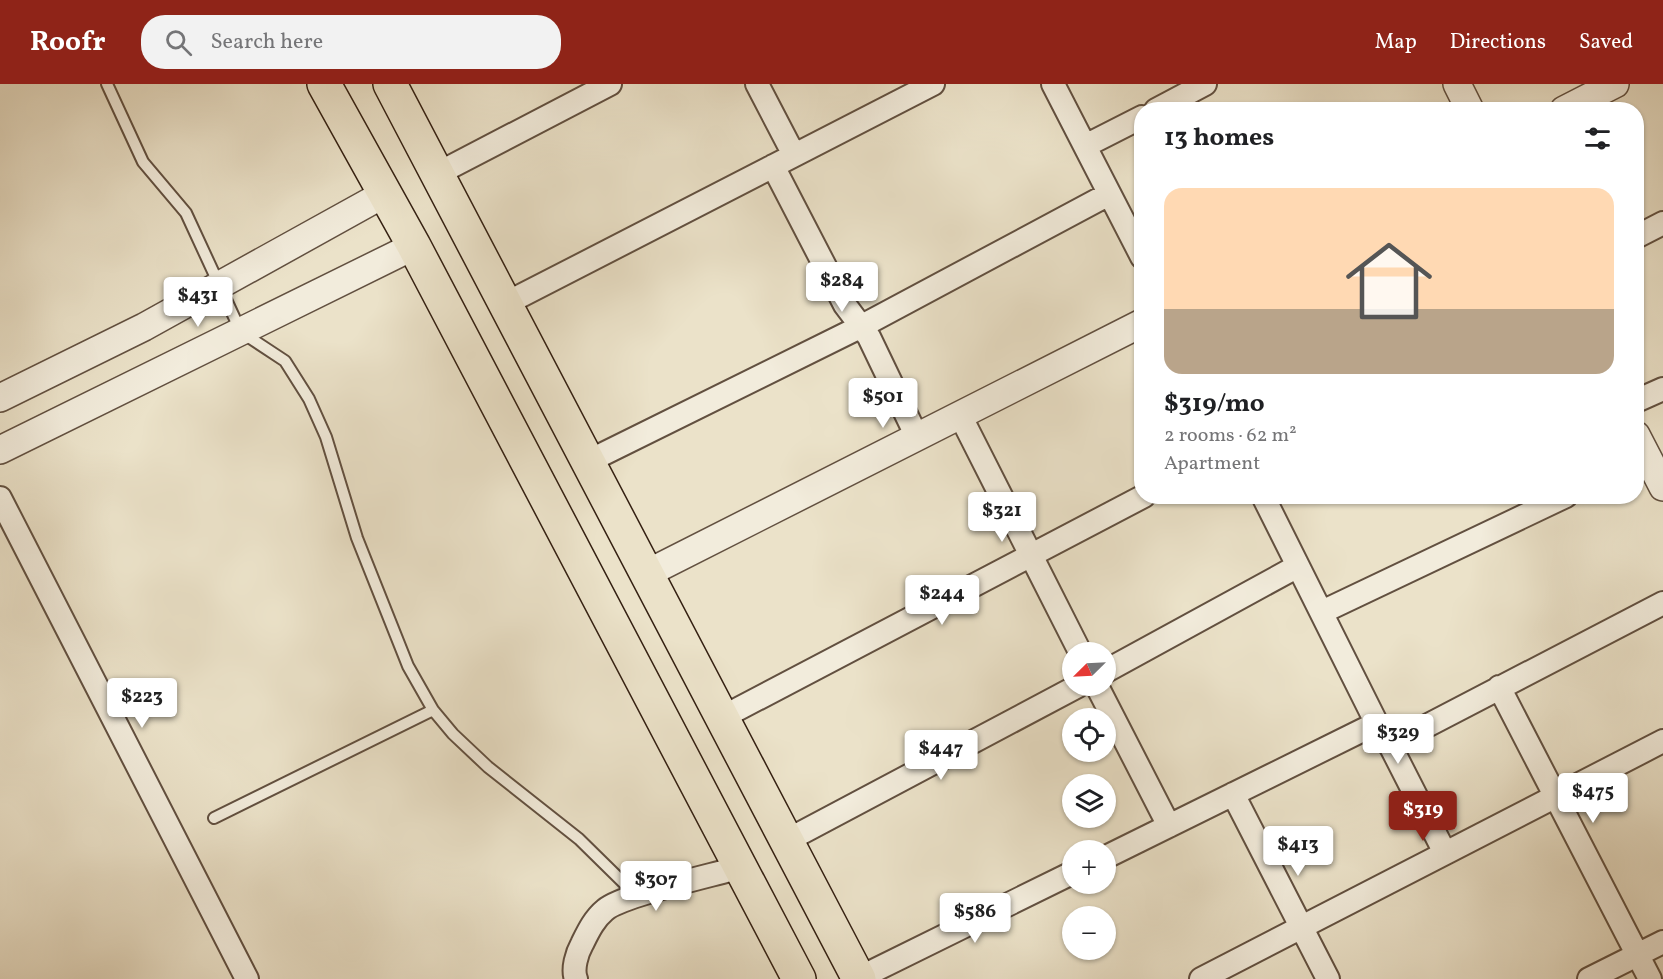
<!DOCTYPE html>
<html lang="en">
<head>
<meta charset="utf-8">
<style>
  :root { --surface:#fff; --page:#f2f2f2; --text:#202124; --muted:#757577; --line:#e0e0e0; --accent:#8f2418 }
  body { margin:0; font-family:Vollkorn,serif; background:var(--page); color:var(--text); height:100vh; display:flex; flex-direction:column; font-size:22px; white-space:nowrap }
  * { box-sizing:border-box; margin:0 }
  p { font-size:20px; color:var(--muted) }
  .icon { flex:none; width:33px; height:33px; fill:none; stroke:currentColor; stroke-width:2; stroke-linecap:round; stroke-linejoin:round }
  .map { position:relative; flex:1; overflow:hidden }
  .sheet { position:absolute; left:1134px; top:18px; width:510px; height:402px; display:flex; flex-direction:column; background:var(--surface); border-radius:24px; box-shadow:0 2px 4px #0004 }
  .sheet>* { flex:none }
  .needle { width:39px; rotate:246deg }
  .fabs { position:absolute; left:1062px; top:558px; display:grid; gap:12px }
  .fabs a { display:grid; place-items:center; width:54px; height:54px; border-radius:50%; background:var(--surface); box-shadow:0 2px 4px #0004; font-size:30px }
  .price { position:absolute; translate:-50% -51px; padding:0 14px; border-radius:6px; background:#fff; color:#222; font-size:20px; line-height:39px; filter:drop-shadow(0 2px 3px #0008) }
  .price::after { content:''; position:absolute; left:50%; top:36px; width:18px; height:14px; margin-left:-9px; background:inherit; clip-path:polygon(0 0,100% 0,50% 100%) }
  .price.current { background:var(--accent); color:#fff }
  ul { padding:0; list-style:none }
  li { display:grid; align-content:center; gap:12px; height:318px; padding:0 30px }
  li+li { border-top:2px solid var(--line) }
  li span { display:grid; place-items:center; height:186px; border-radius:18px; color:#555 }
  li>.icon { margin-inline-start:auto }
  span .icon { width:108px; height:108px; fill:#fffc; stroke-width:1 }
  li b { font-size:26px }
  h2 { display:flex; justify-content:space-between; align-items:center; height:72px; padding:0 30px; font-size:26px }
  header { display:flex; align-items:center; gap:36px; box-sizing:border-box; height:84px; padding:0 30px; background:var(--accent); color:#fff }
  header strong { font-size:28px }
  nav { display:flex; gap:33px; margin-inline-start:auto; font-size:21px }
  .search { width:420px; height:54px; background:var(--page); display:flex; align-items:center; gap:15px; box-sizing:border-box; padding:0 21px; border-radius:24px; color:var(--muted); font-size:22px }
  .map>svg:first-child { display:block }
</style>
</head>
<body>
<header>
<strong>Roofr</strong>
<div class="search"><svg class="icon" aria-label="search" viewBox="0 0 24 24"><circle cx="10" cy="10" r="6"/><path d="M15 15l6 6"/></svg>Search here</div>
<nav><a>Map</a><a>Directions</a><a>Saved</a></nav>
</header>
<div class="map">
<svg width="1663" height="895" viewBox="0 0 1663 895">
  <rect width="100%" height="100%" fill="#ebe2c9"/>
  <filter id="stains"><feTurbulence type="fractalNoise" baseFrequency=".00333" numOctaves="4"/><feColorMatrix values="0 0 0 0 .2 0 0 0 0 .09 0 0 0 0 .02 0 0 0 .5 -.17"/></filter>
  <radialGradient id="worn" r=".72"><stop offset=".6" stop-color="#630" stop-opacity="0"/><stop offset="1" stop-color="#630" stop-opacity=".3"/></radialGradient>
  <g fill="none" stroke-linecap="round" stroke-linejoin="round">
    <defs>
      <path id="service" d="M 107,0 L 143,78 L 186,129 L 241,248 L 285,277 L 309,315 L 326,353 L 357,454 L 408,582 L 433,626 L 453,650 L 488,683 L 579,755 L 637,812
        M 214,734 L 433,626"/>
      <path id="minor" d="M 757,0 L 794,71
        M 1053,0 L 1142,173
        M 1156,26 L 1205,0
        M 1085,62 L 1142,33
        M 773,82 L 845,221 L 869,253 L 917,353
        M 437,90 L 610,0
        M 1636,153 L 1663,139
        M 507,219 L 933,0
        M 1636,317 L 1663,305
        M 960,331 L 1080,568
        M 589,377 L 862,242 L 1109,110
        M 1263,412 L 1386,658 L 1390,661 L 1663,519
        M 0,414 L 247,895
        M 1322,528 L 1566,412
        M 1106,587 L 1298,482
        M 1097,602 L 1169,742
        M 1499,603 L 1650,895
        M 721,634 L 1144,412
        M 1390,661 L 1445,769
        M 1233,710 L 1328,895
        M 786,757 L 1078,602
        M 1106,773 L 1377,639
        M 576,895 C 572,885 577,869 582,860 C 588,848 594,835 605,826 C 622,811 714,791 741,783
        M 857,895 L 1072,789
        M 1201,895 L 1663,657
        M 1589,895 L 1663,858"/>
      <path id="tertiary" d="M 1457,0 L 1470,26
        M 1564,26 L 1615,0
        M 0,314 L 144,243 L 384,110
        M 1636,351 L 1663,403
        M 0,366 L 414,162
        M 646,490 L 1142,239"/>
      <path id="primary" d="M 324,0 L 414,162 L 799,895
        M 390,0 L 859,895"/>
    </defs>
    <use href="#service" stroke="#625040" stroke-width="14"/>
    <use href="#minor" stroke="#625040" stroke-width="26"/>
    <use href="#tertiary" stroke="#625040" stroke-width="30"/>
    <use href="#primary" stroke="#342012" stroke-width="36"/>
    <use href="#service" stroke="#f2ecdc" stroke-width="10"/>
    <use href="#minor" stroke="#f2ecdc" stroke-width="22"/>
    <use href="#tertiary" stroke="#f2ecdc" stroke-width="27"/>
    <use href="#primary" stroke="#ebe2c9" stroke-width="33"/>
  </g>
  <rect width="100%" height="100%" filter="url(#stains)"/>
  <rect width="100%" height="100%" fill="url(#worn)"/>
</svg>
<div class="fabs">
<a><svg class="needle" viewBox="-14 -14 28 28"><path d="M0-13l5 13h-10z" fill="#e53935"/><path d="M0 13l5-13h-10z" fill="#757577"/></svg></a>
<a><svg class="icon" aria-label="locate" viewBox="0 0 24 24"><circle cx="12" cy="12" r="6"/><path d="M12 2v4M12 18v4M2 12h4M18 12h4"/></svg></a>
<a><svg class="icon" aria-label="layers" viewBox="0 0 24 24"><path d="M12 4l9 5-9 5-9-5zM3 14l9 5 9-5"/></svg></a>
<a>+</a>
<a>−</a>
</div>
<b class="price" style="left:842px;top:229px">$284</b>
<b class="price" style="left:198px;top:244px">$431</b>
<b class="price" style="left:883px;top:345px">$501</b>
<b class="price" style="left:1002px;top:459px">$321</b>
<b class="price" style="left:942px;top:542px">$244</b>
<b class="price" style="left:142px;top:645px">$223</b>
<b class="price" style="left:1398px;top:681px">$329</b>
<b class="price" style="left:941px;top:697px">$447</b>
<b class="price" style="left:1593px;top:740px">$475</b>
<b class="price current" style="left:1423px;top:758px">$319</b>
<b class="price" style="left:1298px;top:793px">$413</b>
<b class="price" style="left:656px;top:828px">$307</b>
<b class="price" style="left:975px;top:860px">$586</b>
<section class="sheet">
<h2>13 homes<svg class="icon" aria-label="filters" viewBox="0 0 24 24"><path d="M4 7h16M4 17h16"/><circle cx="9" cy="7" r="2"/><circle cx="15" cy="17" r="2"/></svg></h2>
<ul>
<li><span style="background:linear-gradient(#ffd9b3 65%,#b9a48a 0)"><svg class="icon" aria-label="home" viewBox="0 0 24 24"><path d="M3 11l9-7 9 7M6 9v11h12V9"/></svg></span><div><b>$319/mo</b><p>2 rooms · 62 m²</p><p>Apartment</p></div></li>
</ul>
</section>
</div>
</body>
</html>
